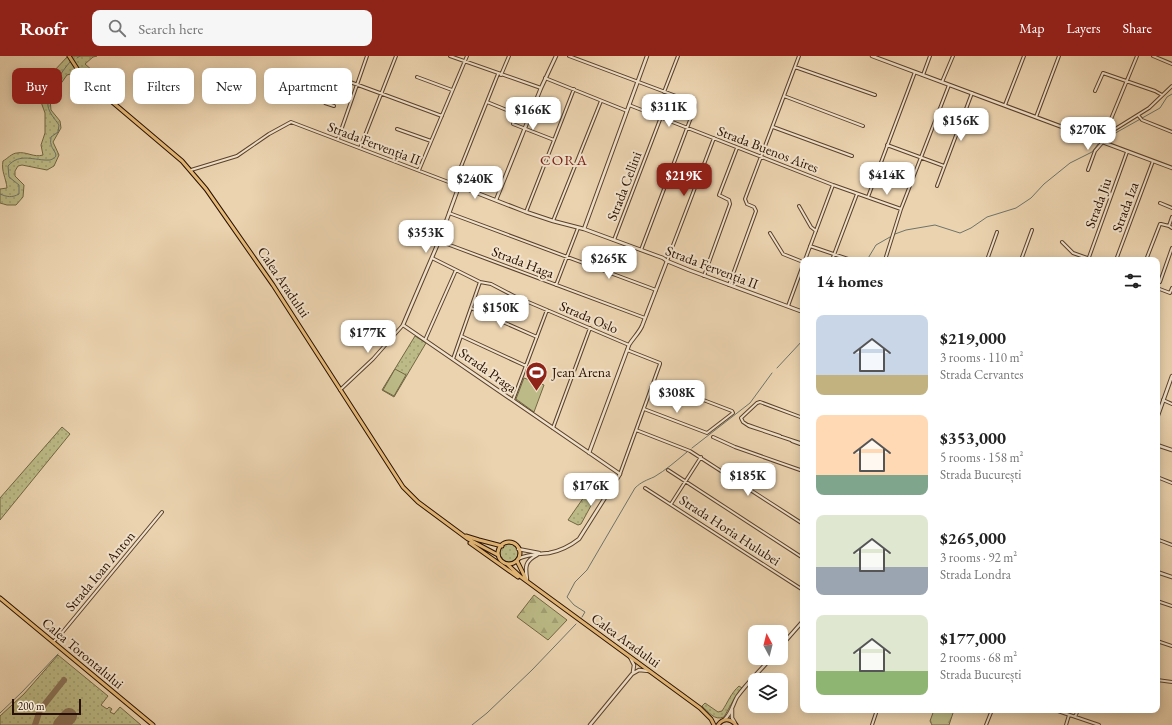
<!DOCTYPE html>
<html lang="en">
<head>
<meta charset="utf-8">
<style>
  :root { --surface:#fff; --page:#f6f6f6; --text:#222; --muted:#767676; --accent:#8f2418 }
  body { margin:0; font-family:"EB Garamond",serif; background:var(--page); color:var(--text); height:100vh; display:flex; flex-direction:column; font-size:15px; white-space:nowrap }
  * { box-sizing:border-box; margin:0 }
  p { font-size:13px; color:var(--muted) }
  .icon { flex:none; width:22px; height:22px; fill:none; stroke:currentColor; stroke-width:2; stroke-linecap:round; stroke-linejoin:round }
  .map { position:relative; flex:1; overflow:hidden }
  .sheet { position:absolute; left:800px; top:201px; width:360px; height:456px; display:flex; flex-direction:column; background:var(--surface); border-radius:8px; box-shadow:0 2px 10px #0003 }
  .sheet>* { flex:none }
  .top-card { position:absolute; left:12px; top:12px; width:380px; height:36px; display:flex; gap:8px }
  .needle { width:26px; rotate:353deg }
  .controls { position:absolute; left:748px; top:569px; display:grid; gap:8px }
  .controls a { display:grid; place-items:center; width:40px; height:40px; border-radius:8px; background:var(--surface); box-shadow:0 2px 10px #0003; font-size:20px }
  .scale { position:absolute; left:12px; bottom:10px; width:69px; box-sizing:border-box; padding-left:4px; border:2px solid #281001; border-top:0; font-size:11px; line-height:14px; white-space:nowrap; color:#281001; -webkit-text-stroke:3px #f2e2cb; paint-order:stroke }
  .price { position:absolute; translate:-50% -34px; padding:0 9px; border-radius:8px; background:#fff; color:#222; font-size:13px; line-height:26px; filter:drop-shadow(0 1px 2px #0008) }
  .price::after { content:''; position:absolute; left:50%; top:24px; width:12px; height:9px; margin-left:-6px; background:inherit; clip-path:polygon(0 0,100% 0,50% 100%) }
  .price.current { background:var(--accent); color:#fff }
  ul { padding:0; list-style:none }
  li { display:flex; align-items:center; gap:12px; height:100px; padding:0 16px }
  li span { display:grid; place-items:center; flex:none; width:112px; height:80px; border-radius:8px; color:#555 }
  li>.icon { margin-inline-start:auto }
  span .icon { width:48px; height:48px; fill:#fffc; stroke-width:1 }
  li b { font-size:17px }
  h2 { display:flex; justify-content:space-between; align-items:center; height:48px; padding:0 16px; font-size:17px }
  .tag { padding:0 14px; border-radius:8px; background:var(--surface); box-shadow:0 2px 10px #0003; font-size:14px; line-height:36px }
  .tag.current { background:var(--accent); color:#fff }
  header { display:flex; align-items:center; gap:24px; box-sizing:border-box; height:56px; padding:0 20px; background:var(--accent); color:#fff }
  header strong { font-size:19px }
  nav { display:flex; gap:22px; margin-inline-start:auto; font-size:14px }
  .search { width:280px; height:36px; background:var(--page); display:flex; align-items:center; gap:10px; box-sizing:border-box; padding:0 14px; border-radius:8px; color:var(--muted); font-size:15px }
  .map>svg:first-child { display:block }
</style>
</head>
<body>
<header>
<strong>Roofr</strong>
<div class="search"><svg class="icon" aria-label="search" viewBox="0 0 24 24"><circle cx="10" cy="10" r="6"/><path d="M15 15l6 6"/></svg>Search here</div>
<nav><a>Map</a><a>Layers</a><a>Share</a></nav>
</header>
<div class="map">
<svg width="1172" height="669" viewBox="0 0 1172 669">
  <defs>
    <pattern id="grass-dots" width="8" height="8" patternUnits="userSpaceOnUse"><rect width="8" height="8" fill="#bcbb87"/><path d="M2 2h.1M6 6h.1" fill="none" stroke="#a2a073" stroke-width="1.8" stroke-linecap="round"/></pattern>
    <pattern id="forest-firs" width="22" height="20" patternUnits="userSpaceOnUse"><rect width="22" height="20" fill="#bcbb87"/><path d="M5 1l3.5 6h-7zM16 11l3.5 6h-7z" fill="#a2a073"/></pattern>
  </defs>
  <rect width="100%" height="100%" fill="#ebd3af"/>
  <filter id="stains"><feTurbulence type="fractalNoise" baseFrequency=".005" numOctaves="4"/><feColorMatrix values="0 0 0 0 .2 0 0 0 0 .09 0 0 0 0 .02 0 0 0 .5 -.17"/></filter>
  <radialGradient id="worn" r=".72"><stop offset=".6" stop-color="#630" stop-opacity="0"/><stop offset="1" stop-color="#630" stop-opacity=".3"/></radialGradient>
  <path fill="url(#grass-dots)" stroke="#726644" d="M 68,0 L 97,0 L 93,1 L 85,8 L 108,28 L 96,39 L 74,17 L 67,19 L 50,43 L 51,54 L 60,65 L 61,72 L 53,86 L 59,99 L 54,110 L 47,114 L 22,109 L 18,110 L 15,115 L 15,120 L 24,129 L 23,141 L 16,149 L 7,149 L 0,147 L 0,133 L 7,132 C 6,122 1,115 3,105 C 7,103 12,97 17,97 C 26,95 34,102 43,99 L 41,89 L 45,77 L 45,57 L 41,46 L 42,35 L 53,16 Z
    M 270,16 C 277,17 284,16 290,17 C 303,20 306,36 305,47 L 285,42 Z
    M 415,280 L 426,287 L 394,341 L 382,334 Z
    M 62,371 L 70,378 L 0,464 L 0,442 Z
    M 584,441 L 593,446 L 581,468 L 578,469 L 568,464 Z
    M500 497a9 9 0 1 1 18 0a9 9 0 1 1-18 0Z
    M 58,599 L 108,640 L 101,649 L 107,653 L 109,651 L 112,653 L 110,656 L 114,658 L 120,651 L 141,669 L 0,669 L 0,660 L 24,638 Z
    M 739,630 L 742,632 L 734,643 L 724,661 C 714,665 709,656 702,650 L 705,647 L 718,656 L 722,655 C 728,646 731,637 739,630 Z"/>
  <path fill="url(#forest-firs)" stroke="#726644" d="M 534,539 L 567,564 L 548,584 L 517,561 Z
    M 934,654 L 954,654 L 949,669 L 932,669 L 930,665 Z"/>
  <path fill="#bcbb87" stroke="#726644" d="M 395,313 L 406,319 L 394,340 L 383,334 Z
    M 524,322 L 544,329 L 534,356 L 516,343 Z"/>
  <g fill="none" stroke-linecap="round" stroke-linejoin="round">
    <path stroke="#6d746c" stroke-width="1" d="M 77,2 L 80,0
      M 1103,84 L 1160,52 L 1167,41 L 1172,38
      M 0,138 C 7,141 12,142 19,138 L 19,129 L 9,121 L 8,110 C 20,96 34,105 50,104 C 62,100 52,95 51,88 C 50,86 51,84 51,81 L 58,76 L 59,69 C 55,63 49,57 48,50 C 46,38 62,15 70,6
      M 895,178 L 906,174 L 935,169 L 960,177 L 971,172 L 987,161 L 1016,152 L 1031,142 L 1044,128 L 1070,107 L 1092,96 L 1098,88
      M 867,204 L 876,189 L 890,181
      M 777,312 L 803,284
      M 692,392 L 750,347 L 772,317
      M 582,561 L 585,556 L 574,549 L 567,541 L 575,526 L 587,514 L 635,432 C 641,426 647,424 654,421 C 666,414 676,405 687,396
      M 0,657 L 22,636 L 58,598
      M 472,669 L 487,657 L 532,614 L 576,568"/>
    <path stroke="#8a7258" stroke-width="6" d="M 35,669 L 40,654 L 64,624"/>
    <path stroke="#8a7258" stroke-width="16" d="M 61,669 L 69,660"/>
    <defs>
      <path id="minor" d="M 450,0 L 541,32
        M 569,0 L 692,46 L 695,49 L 695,51 L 641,194
        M 1153,0 L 1172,8
        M 795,11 L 875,39
        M 501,19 L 509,0
        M 923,19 L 930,0
        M 417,21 L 452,34
        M 545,22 L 627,55
        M 942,26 L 953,0
        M 1095,35 L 1103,17 L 1155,35 L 1162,39
        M 664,36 L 678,0
        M 784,40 L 863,70
        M 487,46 L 514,57 L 513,68 L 554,84
        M 629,49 L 833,129 L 901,153
        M 1005,49 L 1024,0
        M 334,50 L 325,47 L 323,44 L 331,19 L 442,60
        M 1138,59 L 1142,64 L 1172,76
        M 1036,61 L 1059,0
        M 773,71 L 852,100
        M 397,73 L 431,85
        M 1104,80 L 1149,52 L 1172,30
        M 338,83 L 367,0
        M 1097,85 L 1104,80 L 1137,0
        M 887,89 L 944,110
        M 360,92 L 396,0
        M 191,114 L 237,100 L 269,78 L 291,66 L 459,130
        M 419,114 L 467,0
        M 1088,114 L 1095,95 L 1102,87
        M 454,128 L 498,18
        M 937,130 L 972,37
        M 868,141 L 915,16
        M 1160,147 L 1172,152
        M 799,150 L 811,171 L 816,175
        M 526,156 L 574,33
        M 449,157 L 656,234
        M 1172,161 L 1169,170 L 1172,172
        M 553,165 L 601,45
        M 770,177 L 783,198 L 803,206
        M 614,184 L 661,61
        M 439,185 L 645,262
        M 1062,186 L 1073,197 L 1093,204
        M 810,190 L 851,204
        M 432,202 L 480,226 L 491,228 L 514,240 L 629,289
        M 805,204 L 833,129
        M 832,204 L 857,138
        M 885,204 L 901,153 L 949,29
        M 987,204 L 997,176
        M 1021,204 L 1032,174
        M 1088,204 L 1127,96
        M 1116,204 L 1153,105
        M 1146,204 L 1160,168 L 1161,168 L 1169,170
        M 667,205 L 714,82
        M 704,220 L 730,148 L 729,144 L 719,139 L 737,92
        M 1157,227 L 1160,226 L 1172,192
        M 556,229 L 578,172
        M 729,229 L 756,155 L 754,151 L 747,148 L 745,143 L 799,0
        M 1157,232 L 1170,237 L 1172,232
        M 788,250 L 803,209
        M 471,252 L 537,281
        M 461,280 L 526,310
        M 425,284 L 456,214
        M 453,303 L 480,226
        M 340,334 L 373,303 L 403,269
        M 513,344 L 547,254
        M 1163,344 L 1172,348
        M 644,353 L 707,377 L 733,357 L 732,355 L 654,325
        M 803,362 L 760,346 L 757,347 L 741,362 L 743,366 L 749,370 L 803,388
        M 748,369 L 780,380
        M 553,372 L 590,272
        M 636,374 L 690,395 L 803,468
        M 713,381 L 735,391 L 803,415
        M 792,385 L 803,389
        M 668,414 L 803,502
        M 620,418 L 660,308 L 660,307 L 627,294
        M 1157,421 L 1172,427
        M 645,432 L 803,534
        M 671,448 L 701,401
        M 1157,487 L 1159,484 L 1172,489
        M 1157,545 L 1172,550
        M 1157,585 L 1172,590
        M 53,586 L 61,578 L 162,456
        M 1157,624 L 1172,626
        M 1055,654 L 1099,669
        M 1075,661 L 1078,654
        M 872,669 L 877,654
        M 986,669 L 992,654
        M 1066,669 L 1069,659"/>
      <path id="tertiary" d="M 872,0 L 1172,112
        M 496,144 L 541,32 L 556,0
        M 584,173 L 647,0
        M 1157,362 L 1172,320
        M 1157,389 L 1172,394
        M 589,397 L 629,289 C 633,282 639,277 642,270 L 667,205
        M 518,493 L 539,497
        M 518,503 C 527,498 539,498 549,497 C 560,495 570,490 579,483 L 620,418 L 403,269 L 439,185 L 459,130 L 526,156 L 553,165 L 584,173 L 663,202 L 667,205 L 689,214 L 803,256
        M 1157,516 L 1172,521
        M 527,523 C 525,511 525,505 537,499
        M 781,590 L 803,565
        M 630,601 L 634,609 L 633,616
        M 732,653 L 732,662 L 735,667
        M 725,663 C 731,658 733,648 737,641 C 747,627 760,615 771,602
        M 590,669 L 632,618 L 639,614 L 649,615"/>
      <path id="primary" d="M 69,0 L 78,14 L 91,28 L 182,105 L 206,133 L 273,229 L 403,431 L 418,446 L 468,483 L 498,499
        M 466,480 L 479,484 L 502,490
        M498 497a11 11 0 1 1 22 0a11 11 0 1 1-22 0Z
        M 470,487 L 518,521
        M 517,505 L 527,525
        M 507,508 L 521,521 L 700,652 L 711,663 L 714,669
        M 0,542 L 153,669
        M 718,669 C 723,662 730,662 736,669"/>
    </defs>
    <use href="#minor" stroke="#59412c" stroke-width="4"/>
    <use href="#tertiary" stroke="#59412c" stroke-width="4.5"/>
    <use href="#primary" stroke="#281001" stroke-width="5"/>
    <use href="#minor" stroke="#f2e2cb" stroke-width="2"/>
    <use href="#tertiary" stroke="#f2e2cb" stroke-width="2.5"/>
    <use href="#primary" stroke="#e6ba78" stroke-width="3"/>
  </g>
  <defs>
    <symbol id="stadium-pin" viewBox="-11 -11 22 30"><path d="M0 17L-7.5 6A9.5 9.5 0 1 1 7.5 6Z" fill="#8f2418" stroke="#f2e2cb"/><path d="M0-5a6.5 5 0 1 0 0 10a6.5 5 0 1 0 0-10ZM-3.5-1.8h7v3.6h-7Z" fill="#fff"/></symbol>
  </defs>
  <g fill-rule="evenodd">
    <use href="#stadium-pin" x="524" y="304" width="25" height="34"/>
  </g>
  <g text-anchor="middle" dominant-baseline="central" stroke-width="4" stroke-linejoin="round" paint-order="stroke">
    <g font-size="14" fill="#281001" stroke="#f2e2cb">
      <text transform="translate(374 87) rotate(21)">Strada Fervenția II</text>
      <text transform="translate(768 93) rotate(21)">Strada Buenos Aires</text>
      <text transform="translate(624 130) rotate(-69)">Strada Cellini</text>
      <text transform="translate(1098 147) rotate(-70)">Strada Jiu</text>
      <text transform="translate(1125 151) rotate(-70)">Strada Iza</text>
      <text transform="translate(523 206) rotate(21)">Strada Haga</text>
      <text transform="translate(712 211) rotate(21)">Strada Fervenția II</text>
      <text transform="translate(284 226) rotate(56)">Calea Aradului</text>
      <text transform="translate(589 261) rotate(23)">Strada Oslo</text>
      <text transform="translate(488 314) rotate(35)">Strada Praga</text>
      <text transform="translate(730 474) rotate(33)">Strada Horia Hulubei</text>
      <text transform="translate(100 515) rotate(-50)">Strada Ioan Anton</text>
      <text transform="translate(626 584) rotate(36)">Calea Aradului</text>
      <text transform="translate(83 597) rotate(40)">Calea Torontalului</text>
    </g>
    <g font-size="14" fill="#281001" stroke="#f2e2cb" text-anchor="start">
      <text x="552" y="316">Jean Arena</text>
    </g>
    <g font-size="15" letter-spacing="1" fill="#7a1f14" stroke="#f2e2cb">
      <text x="564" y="103">CORA</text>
    </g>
  </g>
  <rect width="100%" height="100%" filter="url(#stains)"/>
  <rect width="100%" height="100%" fill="url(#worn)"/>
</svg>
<div class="controls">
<a><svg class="needle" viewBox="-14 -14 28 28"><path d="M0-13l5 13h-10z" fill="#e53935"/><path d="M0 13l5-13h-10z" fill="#767676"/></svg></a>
<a><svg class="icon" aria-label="layers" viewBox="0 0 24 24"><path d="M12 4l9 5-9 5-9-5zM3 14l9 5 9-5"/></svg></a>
</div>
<div class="scale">200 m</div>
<b class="price" style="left:669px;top:72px">$311K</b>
<b class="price" style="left:533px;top:75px">$166K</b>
<b class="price" style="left:961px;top:86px">$156K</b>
<b class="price" style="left:1088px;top:95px">$270K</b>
<b class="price" style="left:887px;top:140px">$414K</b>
<b class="price current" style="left:684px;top:141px">$219K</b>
<b class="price" style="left:475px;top:144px">$240K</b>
<b class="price" style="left:426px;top:198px">$353K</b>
<b class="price" style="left:609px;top:224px">$265K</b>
<b class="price" style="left:501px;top:273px">$150K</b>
<b class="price" style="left:368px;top:298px">$177K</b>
<b class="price" style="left:677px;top:358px">$308K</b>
<b class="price" style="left:748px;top:441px">$185K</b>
<b class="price" style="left:591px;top:451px">$176K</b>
<div class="top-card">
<a class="tag current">Buy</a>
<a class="tag">Rent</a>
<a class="tag">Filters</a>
<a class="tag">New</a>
<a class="tag">Apartment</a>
</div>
<section class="sheet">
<h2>14 homes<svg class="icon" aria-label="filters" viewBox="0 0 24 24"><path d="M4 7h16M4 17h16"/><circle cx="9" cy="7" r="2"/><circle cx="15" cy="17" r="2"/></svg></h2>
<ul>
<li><span style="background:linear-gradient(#c9d6e8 75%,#c2b280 0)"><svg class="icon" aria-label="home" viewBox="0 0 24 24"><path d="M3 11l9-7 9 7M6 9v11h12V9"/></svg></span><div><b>$219,000</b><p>3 rooms · 110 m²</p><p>Strada Cervantes</p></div></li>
<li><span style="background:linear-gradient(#ffd9b3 75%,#7fa58c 0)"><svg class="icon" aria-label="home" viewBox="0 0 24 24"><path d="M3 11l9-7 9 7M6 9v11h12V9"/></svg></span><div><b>$353,000</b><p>5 rooms · 158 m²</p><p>Strada București</p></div></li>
<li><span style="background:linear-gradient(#dfe7d0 65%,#9aa5b1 0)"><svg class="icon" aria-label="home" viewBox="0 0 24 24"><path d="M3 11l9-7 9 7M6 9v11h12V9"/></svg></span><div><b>$265,000</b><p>3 rooms · 92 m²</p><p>Strada Londra</p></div></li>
<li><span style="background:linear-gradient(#dfe7d0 70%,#8fb573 0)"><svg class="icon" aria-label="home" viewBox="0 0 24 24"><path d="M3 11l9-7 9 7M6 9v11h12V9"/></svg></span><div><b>$177,000</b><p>2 rooms · 68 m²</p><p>Strada București</p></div></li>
</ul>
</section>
</div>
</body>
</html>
